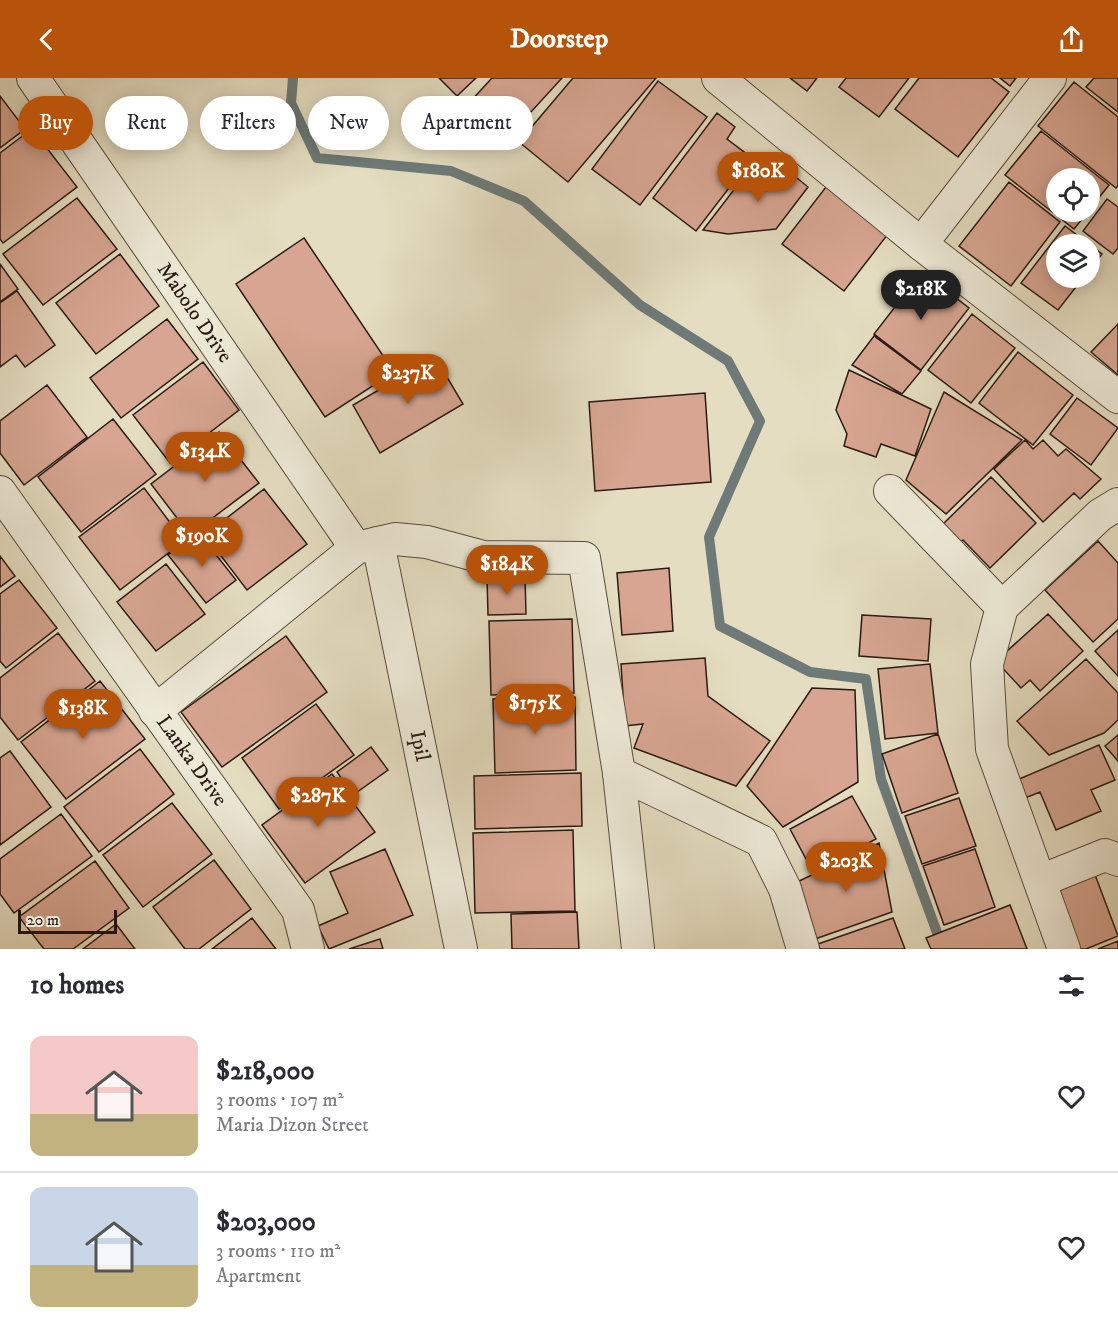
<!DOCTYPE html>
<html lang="en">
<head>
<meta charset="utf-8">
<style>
  :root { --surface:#fff; --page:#f2f2f3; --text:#2b2b33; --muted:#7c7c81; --line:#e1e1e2; --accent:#b45309 }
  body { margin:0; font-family:"IM FELL DW Pica",serif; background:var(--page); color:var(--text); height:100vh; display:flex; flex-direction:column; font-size:22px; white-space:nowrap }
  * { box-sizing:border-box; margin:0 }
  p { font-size:20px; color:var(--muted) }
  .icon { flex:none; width:33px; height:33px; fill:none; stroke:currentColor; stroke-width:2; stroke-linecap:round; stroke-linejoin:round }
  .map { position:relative; height:871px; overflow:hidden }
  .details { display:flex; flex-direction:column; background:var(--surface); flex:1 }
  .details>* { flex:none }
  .guide { position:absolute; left:18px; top:18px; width:600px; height:54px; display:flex; gap:12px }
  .buttons { position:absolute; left:1046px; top:90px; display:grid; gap:12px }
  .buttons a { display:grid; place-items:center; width:54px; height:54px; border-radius:50%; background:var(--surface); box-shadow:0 3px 15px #0003; font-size:30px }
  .scale { position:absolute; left:18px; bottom:15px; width:99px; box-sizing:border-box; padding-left:6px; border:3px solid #2b1a12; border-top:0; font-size:16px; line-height:21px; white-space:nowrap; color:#2b1a12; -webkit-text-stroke:4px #ede9d7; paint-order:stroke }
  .price { position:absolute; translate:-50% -51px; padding:0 14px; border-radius:21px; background:var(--accent); color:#fff; font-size:20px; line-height:39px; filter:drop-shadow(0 2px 3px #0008) }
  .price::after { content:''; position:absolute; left:50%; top:36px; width:18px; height:14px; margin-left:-9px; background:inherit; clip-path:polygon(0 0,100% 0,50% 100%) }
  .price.current { background:#222; color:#fff }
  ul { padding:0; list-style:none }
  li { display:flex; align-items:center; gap:18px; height:150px; padding:0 30px }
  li+li { border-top:2px solid var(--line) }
  li span { display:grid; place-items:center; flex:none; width:168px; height:120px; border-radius:12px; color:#555 }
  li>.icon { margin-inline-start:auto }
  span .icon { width:72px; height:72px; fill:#fffc; stroke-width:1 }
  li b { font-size:26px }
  h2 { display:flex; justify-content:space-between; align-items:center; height:72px; padding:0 30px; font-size:26px }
  .chip { padding:0 21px; border-radius:27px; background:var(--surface); box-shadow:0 3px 15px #0003; font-size:21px; line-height:54px }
  .chip.current { background:var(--accent); color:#fff }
  header { display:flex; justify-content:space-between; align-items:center; height:78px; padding:0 30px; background:var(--accent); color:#fff; font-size:27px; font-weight:700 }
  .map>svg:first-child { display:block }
</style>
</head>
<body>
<header><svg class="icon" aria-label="back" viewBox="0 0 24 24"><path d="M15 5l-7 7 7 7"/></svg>Doorstep<svg class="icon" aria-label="share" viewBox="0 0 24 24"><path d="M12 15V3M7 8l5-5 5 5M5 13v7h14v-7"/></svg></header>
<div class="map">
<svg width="1118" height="871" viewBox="0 0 1118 871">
  <rect width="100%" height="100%" fill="#e4ddc1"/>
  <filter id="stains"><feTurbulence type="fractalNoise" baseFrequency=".00333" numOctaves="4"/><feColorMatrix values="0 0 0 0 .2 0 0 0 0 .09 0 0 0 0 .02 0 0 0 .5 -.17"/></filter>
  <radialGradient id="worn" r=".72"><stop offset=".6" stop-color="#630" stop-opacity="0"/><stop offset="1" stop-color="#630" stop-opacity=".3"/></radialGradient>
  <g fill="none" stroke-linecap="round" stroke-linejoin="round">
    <path stroke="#6d7a78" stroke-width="10" d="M 293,0 L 291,25 L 317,80 L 451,93 L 524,123 L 640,227 L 728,283 L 760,343 L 709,459 L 720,548 L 810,594 L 866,601 L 881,701 L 943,871"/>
  </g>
  <path fill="#d7a591" stroke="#2b1a12" stroke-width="1.5" d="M 439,0 L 476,0 L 457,18 Z
    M 492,0 L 562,0 L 508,59 L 469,25 Z
    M 573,0 L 656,0 L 568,104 L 519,64 Z
    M 790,0 L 817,0 L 807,13 Z
    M 846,0 L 909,0 L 879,39 L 839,9 Z
    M 919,0 L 991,0 L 1009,14 L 958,79 L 895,31 Z
    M 1000,0 L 1016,0 L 1010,8 Z
    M 1094,0 L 1118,0 L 1118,34 L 1086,9 Z
    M 658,3 L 707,39 L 640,127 L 592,91 Z
    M 1074,4 L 1118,39 L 1118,108 L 1116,110 L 1038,48 Z
    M 0,18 L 25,51 L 0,70 Z
    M 717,35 L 735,49 L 727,61 L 752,80 L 696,153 L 653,120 Z
    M 32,51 L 77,109 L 3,165 L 0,161 L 0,75 Z
    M 1041,53 L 1109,107 L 1089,132 L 1089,100 L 1056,100 L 1056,134 L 1088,134 L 1074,151 L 1005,97 Z
    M 753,87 L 776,103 L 786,91 L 808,109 L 776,151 L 728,156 L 703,152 Z
    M 1009,104 L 1060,144 L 1011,208 L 959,168 Z
    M 826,109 L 888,156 L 844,213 L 782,166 Z
    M 77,120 L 117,171 L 43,227 L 3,176 Z
    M 1107,121 L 1118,129 L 1118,170 L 1113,176 L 1083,153 Z
    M 1065,148 L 1102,176 L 1089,192 L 1089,166 L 1056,166 L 1056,200 L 1083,200 L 1058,232 L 1021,205 Z
    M 304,160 L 394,294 L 325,339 L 236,206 Z
    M 120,176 L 159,228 L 96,276 L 56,225 Z
    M 0,186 L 18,211 L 0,224 Z
    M 922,194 L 969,230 L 921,292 L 874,256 Z
    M 17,213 L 55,267 L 25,289 L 16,277 L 0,289 L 0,225 Z
    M 972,236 L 1015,270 L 971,325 L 928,292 Z
    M 167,241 L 198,281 L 121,340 L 90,300 Z
    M 1118,246 L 1118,297 L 1091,274 Z
    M 874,258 L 921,293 L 902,316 L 852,287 Z
    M 1018,274 L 1073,317 L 1033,367 L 979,325 Z
    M 435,279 L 463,326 L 380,375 L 353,327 Z
    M 203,284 L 239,332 L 170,385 L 133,337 Z
    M 849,292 L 931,331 L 915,378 L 881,366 L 876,379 L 844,368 L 847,356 L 836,332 Z
    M 47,307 L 87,359 L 24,407 L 0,375 L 0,343 Z
    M 944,314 L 1022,362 L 946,436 L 906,402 Z
    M 705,315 L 711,404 L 595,413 L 589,324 Z
    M 1077,320 L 1118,350 L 1091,387 L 1050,356 Z
    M 113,341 L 156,396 L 81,454 L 38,399 Z
    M 219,354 L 259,405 L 190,457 L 151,406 Z
    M 1025,362 L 1033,371 L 1043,362 L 1058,378 L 1066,371 L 1101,401 L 1080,421 L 1074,415 L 1043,444 L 994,391 Z
    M 991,399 L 1036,445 L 990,490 L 963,462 L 958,466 L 941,448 Z
    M 144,410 L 184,463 L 120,512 L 79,459 Z
    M 264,411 L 307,466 L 247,512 L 205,457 Z
    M 198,454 L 236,502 L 206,525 L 168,477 Z
    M 1098,463 L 1118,485 L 1118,541 L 1093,564 L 1045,512 Z
    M 0,478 L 15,498 L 0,509 Z
    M 166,486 L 205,536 L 156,573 L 117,524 Z
    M 669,490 L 673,553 L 622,557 L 617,495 Z
    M 525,498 L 526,536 L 488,537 L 487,499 Z
    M 19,502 L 57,550 L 6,590 L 0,583 L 0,516 Z
    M 1048,536 L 1083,573 L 1040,613 L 1030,602 L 1021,610 L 996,583 Z
    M 862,537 L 931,541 L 928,583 L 859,578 Z
    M 572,541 L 574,615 L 491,617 L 489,543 Z
    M 1118,552 L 1118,598 L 1095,573 Z
    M 58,555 L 95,603 L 18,662 L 0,639 L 0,600 Z
    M 286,558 L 327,614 L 222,689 L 181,634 Z
    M 705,580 L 708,618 L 770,663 L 736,708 L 634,670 L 643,646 L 625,648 L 621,586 Z
    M 1086,581 L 1118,615 L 1118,642 L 1104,655 L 1049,677 L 1017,643 Z
    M 930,586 L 938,655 L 885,661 L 878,591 Z
    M 100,603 L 145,661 L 66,721 L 21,664 Z
    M 812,610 L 855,612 L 858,704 L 783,749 L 747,708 Z
    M 575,619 L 576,692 L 495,695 L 493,621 Z
    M 316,626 L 354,677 L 279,731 L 242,680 Z
    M 938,656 L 958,715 L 902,735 L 882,676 Z
    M 1118,657 L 1118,683 L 1105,668 Z
    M 1099,667 L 1115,702 L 1091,712 L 1101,733 L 1056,752 L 1040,714 L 1025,720 L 1017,702 Z
    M 371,669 L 388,692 L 353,717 L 337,694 Z
    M 140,671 L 174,716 L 99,774 L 64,729 Z
    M 10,673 L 51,729 L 0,767 L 0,680 Z
    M 581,695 L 582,748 L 475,751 L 474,698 Z
    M 332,696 L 375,754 L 305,805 L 262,747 Z
    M 852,718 L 876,761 L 813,794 L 790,751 Z
    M 959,720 L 976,768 L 922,786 L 905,738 Z
    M 172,725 L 212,776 L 143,829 L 103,777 Z
    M 61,736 L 92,778 L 14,835 L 0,816 L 0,781 Z
    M 573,752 L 575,833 L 475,835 L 473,755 Z
    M 879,765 L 892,834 L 815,861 L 795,805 Z
    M 385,771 L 413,837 L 329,871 L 318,848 L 348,835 L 330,794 Z
    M 975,771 L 995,829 L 944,847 L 923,788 Z
    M 214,782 L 251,831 L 199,871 L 185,871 L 153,829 Z
    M 95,783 L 129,830 L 73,871 L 44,871 L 19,839 Z
    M 1094,794 L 1118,858 L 1086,871 L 1077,871 L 1052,811 Z
    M 1010,827 L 1027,871 L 931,871 L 926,860 Z
    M 577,834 L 579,871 L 512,871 L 511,836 Z
    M 252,840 L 276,871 L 212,871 Z
    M 893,840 L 905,871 L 820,871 L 818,866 Z
    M 116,846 L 135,871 L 83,871 Z
    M 380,861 L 383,871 L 349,871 Z
    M 1118,863 L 1118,871 L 1098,871 Z"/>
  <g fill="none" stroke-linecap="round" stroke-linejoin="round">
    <defs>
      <g id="street">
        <path id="s1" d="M 33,0 L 356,470"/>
        <path d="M 718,0 L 921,166 L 1118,319"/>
        <path d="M 921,166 L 1050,0"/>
        <path d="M 890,413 L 1002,529"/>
        <path id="s2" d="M 0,414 L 298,832 L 308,871"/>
        <path id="s3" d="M 378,465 L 461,871"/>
        <path d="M 155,633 L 356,470 L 395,461 L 427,464 L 483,479 L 584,480 L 619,695 L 638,871"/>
        <path d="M 619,695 L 761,763 L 785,811 L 803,871"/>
        <path d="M 1040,803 L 1105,777 L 1118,782"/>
        <path d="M 1064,871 L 992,671 L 987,586 L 1002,529 L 1100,437 L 1118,426"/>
      </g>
    </defs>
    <use href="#street" stroke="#594b3e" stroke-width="34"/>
    <use href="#street" stroke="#ede9d7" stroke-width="32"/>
  </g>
  <g text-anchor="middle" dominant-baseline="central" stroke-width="6" stroke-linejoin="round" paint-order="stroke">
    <g font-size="21" fill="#2b1a12" stroke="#ede9d7">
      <text stroke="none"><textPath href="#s1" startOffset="285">Mabolo Drive</textPath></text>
      <text stroke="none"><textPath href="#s3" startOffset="207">Ipil</textPath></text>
      <text stroke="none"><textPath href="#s2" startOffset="330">Lanka Drive</textPath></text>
    </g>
  </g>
  <rect width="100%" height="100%" filter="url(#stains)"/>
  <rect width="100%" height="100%" fill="url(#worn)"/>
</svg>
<div class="buttons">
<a><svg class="icon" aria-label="locate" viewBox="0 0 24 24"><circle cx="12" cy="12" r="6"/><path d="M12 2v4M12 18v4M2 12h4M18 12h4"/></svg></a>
<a><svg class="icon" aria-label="layers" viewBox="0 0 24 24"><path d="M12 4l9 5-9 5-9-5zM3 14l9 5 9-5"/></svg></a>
</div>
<div class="scale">20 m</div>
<b class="price" style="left:758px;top:125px">$180K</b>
<b class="price current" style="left:921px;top:243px">$218K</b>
<b class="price" style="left:408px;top:327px">$237K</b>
<b class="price" style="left:205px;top:405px">$134K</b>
<b class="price" style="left:202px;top:490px">$190K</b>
<b class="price" style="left:507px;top:518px">$184K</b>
<b class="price" style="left:535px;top:657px">$175K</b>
<b class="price" style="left:83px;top:662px">$138K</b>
<b class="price" style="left:318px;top:750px">$287K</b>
<b class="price" style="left:846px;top:815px">$203K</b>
<div class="guide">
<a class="chip current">Buy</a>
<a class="chip">Rent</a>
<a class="chip">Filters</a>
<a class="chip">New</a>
<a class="chip">Apartment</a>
</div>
</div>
<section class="details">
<h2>10 homes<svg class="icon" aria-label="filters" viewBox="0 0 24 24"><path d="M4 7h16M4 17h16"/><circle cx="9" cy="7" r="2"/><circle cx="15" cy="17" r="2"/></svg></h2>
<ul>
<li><span style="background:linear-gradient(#f6c9c9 65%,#c2b280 0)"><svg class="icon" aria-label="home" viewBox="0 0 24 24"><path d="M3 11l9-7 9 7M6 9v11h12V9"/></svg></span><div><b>$218,000</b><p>3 rooms · 107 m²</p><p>Maria Dizon Street</p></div><svg class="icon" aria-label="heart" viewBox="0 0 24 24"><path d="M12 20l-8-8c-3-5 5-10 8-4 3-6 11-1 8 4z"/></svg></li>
<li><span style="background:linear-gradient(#c9d6e8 65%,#c2b280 0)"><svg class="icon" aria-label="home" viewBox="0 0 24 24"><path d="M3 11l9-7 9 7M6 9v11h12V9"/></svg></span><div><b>$203,000</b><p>3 rooms · 110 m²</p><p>Apartment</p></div><svg class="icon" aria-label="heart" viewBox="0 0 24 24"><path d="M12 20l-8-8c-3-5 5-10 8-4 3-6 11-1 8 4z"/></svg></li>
</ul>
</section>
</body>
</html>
